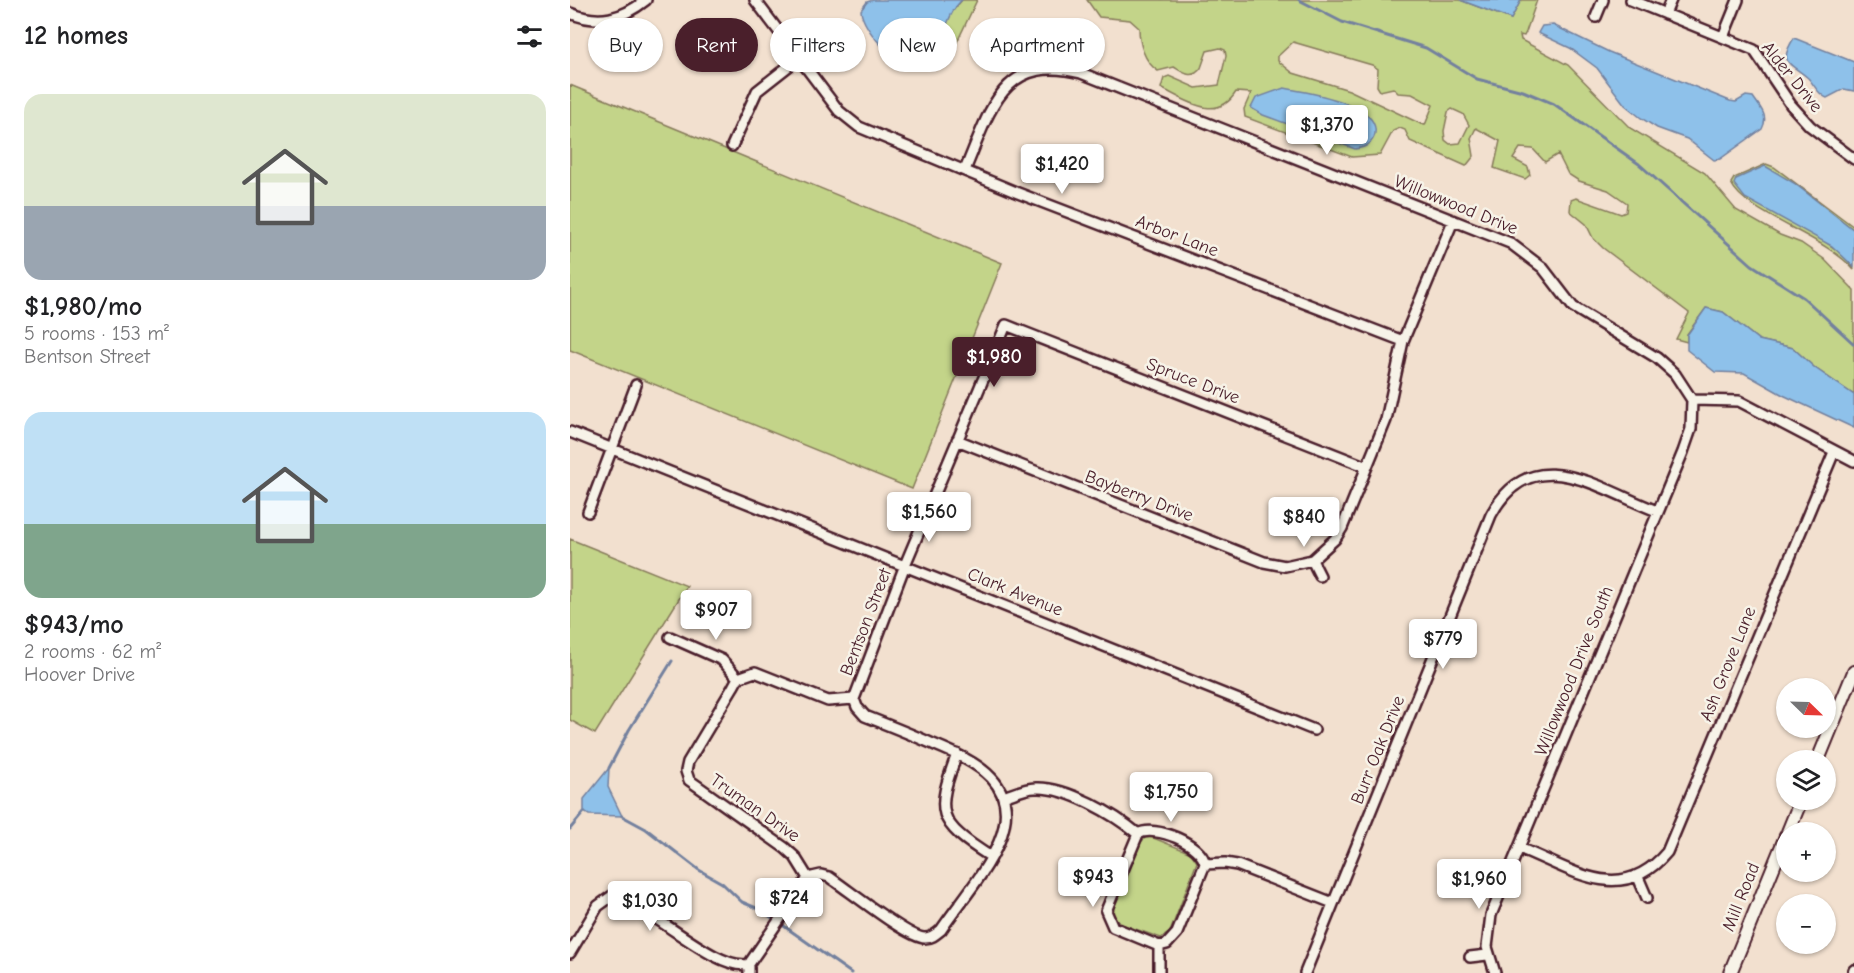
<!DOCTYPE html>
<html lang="en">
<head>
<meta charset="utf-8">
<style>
  :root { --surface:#fff; --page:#f6f6f6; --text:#202124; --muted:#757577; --accent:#4a1f2b }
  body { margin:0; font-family:"Comic Neue",sans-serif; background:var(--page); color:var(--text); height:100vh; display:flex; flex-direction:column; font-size:22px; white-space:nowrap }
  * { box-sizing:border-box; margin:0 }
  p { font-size:20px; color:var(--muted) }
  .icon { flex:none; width:33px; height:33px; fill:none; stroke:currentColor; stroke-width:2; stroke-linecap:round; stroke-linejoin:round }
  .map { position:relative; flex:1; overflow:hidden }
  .drawer { display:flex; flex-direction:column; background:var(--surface); width:570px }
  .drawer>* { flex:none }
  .top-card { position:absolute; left:18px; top:18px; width:570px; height:54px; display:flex; gap:12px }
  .needle { width:39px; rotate:113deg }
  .fabs { position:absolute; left:1206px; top:678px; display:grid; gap:12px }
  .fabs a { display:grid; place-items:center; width:60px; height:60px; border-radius:50%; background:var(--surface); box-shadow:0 2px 4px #0004; font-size:30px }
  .price { position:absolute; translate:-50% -51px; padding:0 14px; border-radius:6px; background:#fff; color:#222; font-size:20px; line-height:39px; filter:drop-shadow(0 2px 3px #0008) }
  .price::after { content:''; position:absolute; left:50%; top:36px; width:18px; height:14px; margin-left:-9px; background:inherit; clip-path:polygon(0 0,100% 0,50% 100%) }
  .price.current { background:var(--accent); color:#fff }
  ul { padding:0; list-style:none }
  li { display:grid; align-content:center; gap:12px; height:318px; padding:0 24px }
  li span { display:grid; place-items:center; height:186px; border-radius:18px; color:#555 }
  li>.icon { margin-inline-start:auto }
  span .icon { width:108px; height:108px; fill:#fffc; stroke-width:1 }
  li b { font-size:26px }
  h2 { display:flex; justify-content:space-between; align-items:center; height:72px; padding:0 24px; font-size:26px }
  .tag { padding:0 21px; border-radius:27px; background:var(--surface); box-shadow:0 2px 4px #0004; font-size:21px; line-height:54px }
  .tag.current { background:var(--accent); color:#fff }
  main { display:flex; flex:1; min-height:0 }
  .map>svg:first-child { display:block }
</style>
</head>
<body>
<main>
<section class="drawer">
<h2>12 homes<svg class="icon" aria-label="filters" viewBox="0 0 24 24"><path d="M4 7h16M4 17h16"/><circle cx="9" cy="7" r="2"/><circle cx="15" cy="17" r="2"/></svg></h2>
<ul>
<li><span style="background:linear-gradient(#dfe7d0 60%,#9aa5b1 0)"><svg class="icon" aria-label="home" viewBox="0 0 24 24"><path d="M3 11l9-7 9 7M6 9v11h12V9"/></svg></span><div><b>$1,980/mo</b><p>5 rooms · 153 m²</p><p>Bentson Street</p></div></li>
<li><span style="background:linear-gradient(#bfe0f5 60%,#7fa58c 0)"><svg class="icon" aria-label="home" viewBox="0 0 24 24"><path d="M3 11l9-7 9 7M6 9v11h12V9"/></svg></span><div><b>$943/mo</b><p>2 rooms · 62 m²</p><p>Hoover Drive</p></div></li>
</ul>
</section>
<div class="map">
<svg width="1284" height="973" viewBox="0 0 1284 973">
  <rect width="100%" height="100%" fill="#f2e0cf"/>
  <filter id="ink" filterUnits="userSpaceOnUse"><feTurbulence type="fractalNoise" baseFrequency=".0167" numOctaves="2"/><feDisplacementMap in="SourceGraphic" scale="12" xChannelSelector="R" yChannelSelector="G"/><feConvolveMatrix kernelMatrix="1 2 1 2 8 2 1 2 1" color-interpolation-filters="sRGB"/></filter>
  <g filter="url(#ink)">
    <path fill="#c3d489" stroke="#867a5a" stroke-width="1.5" fill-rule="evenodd" d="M 392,0 L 407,0 L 377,63 L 373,64 L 361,59 L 381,13 Z
      M 517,0 L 890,0 L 941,19 L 951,0 L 967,0 L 956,32 L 954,36 L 950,35 L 951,40 L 998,65 L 1060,128 L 1135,173 L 1166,210 L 1210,235 L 1231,243 L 1254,259 L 1284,290 L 1284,395 L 1245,368 L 1223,348 L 1189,340 L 1153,312 L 1136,308 L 1117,334 L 1117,342 L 1106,339 L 1119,313 L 1033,248 L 1023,238 L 1016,224 L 1000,211 L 1001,200 L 1006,198 L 1051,214 L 1056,212 L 1057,203 L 1038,190 L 1009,181 L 998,174 L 988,154 L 975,162 L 963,149 L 950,148 L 943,159 L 958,167 L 960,175 L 955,179 L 924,168 L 930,141 L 906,128 L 901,138 L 904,156 L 896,166 L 840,141 L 835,130 L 830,128 L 823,131 L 810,155 L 782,157 L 675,117 L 674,109 L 681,93 L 666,92 C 647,123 617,101 591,88 L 594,78 L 599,76 L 626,88 L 649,85 L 656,56 L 655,50 L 650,48 L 637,51 L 631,68 C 622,80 614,73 604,67 L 588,71 C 574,62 569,43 569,28 L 560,20 L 529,17 ZM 723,42 L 802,65 L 808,69 L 807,86 L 810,91 L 823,88 L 828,93 L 842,94 L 863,105 L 855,125 L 851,124 L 779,90 L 723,73 L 708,61 L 708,56 ZM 882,109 L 893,114 L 899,125 L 890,143 L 880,144 L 875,140 L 874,131 L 878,112 Z
      M 0,85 L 432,263 L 342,489 L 0,350 Z
      M 1196,164 L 1204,167 L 1284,227 L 1284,230 L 1224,183 L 1197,209 C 1216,221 1280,250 1284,270 C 1256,236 1175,214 1161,183 L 1164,178 Z
      M 0,539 L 117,586 L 25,734 L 0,720 Z
      M 581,837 L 621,853 L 627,862 L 600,932 L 591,938 L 551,924 L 543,915 L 544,907 L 571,842 L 576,837 Z"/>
    <path fill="#8ec1ea" stroke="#73809e" stroke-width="1.5" d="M 303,0 L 392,0 C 374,15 372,55 356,65 C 334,77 291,29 291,10 L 297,2 Z
      M 890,0 L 951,0 L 941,19 Z
      M 983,25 L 1039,52 L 1160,101 L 1166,102 L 1176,96 L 1183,97 C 1191,109 1199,116 1192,129 L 1150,159 L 1144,160 L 1117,139 L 1087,128 L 1071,118 L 1055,105 L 1027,68 L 1000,48 L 968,33 L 972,26 Z
      M 1224,38 L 1284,62 L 1284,91 L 1274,89 L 1257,98 C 1248,95 1244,84 1238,78 C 1221,63 1207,64 1224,38 Z
      M 714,88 C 736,92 816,104 804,137 C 800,146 793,148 785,149 L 693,115 L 681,108 L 686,98 Z
      M 1195,166 L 1224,183 L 1284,230 L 1284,267 L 1262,246 L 1175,198 L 1164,184 L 1166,179 Z
      M 1136,308 L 1153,312 L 1189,340 L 1223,348 L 1245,368 L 1284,395 L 1284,428 L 1213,395 L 1174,373 L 1145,372 L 1117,350 L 1117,335 Z
      M 39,768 L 38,787 L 52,816 L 19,815 L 14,812 L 14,799 Z"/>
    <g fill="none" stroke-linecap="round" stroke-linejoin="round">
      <path stroke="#73809e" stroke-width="3" d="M 729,0 L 772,22 L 856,48 L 907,79 L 953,91 L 984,104 L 1069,164 L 1182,265 L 1234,298 L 1284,344
        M 39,768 L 59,730 L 102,661
        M 52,816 L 76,829 L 129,870 L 152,883 L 172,902 L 191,910 L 281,973
        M 0,829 L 14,812"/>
      <defs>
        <path id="minor" d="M 185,0 L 269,111 L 289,127 L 448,193 L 833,341
          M 1061,0 L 1184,50 L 1221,105 L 1240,126 L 1284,159
          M 0,13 C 29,25 52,19 76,0
          M 1095,14 L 1101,0
          M 1026,17 L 1033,0
          M 1153,37 L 1168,0
          M 450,56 L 457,72
          M 162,146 L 187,91 L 229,58
          M 395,170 C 420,111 432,53 511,73 L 940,243 L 973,268 L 1003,307 L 1087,358 L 1105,374 L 1122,400
          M 1122,400 L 1169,401 L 1284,461
          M 0,432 L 744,730
          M 387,440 L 694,562 L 715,566 L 742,560 L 765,539 L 772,528 L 816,420 L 833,341 L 883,221
          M 18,512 L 66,385
          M 742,560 L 750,576
          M 100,637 L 152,660 L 168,678
          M 185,672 L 258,701 L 284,699 L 287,707 L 295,716 C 318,725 341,734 363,744 C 407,762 453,784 429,842 C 416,873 390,902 371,930 C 366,934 362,938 355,938 C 339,939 276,888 259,877 L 251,875 L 238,878 L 225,857 L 215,848 L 119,780 L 116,771 L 118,762 L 163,687 L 168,678 Z
          M 284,699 L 335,565 L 436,325 L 797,467
          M 387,754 C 365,813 366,822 421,857
          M 433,797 C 443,794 455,788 465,788 C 497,786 545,815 568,834 C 585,824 632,844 635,864 L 655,863 L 667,865 L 763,903
          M 568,834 L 536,911 L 543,927 L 589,946
          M 949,848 C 1002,869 1051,907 1097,852 L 1264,452
          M 1068,877 L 1077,898
          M 0,953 L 28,906 L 42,896 C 78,903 147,973 179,964 L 179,973
          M 900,957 L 917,955
          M 179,964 L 238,878
          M 589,973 L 589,946 L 597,944 L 607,933 L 635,864
          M 735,973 L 921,515 C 962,439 1027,488 1087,511
          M 925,973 L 917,947 L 921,915 L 1113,452 L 1121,429 L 1122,400
          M 1283,973 L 1284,970"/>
        <path id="tertiary" d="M 1248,760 L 1284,672
          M 1218,832 L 1231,800
          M 1160,973 L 1216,836"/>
      </defs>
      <use href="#minor" stroke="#4a1f2b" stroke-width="14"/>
      <use href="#tertiary" stroke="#4a1f2b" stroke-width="16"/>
      <use href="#minor" stroke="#f7f3e8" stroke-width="9"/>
      <use href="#tertiary" stroke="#f7f3e8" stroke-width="12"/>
    </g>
  </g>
  <g text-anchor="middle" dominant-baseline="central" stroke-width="5" stroke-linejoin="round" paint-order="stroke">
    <g font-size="18" fill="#4a1f2b" stroke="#f7f3e8">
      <text transform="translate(1222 77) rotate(51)">Alder Drive</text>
      <text transform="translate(886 205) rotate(22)">Willowwood Drive</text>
      <text transform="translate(607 236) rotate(21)">Arbor Lane</text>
      <text transform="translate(623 381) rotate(21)">Spruce Drive</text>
      <text transform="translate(569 496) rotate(21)">Bayberry Drive</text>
      <text transform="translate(445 592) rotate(22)">Clark Avenue</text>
      <text transform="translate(296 622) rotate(-69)">Bentson Street</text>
      <text transform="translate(1158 664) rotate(-68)">Ash Grove Lane</text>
      <text transform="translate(1004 671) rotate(-68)">Willowwood Drive South</text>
      <text transform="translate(808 750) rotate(-68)">Burr Oak Drive</text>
      <text transform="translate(185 808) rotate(35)">Truman Drive</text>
      <text transform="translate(1171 897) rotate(-68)">Mill Road</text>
    </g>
  </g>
</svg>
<div class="fabs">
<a><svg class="needle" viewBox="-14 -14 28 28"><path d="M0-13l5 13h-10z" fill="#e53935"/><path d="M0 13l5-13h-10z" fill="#757577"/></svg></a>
<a><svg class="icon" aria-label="layers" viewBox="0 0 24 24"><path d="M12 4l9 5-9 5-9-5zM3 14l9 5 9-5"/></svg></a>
<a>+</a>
<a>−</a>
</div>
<b class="price" style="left:757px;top:156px">$1,370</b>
<b class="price" style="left:492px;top:195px">$1,420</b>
<b class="price current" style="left:424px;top:388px">$1,980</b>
<b class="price" style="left:359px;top:543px">$1,560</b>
<b class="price" style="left:734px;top:548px">$840</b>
<b class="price" style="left:146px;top:641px">$907</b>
<b class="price" style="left:873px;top:670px">$779</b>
<b class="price" style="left:601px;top:823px">$1,750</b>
<b class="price" style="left:523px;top:908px">$943</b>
<b class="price" style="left:909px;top:910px">$1,960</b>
<b class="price" style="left:219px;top:929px">$724</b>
<b class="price" style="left:80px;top:932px">$1,030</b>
<div class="top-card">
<a class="tag">Buy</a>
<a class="tag current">Rent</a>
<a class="tag">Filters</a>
<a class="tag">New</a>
<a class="tag">Apartment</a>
</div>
</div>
</main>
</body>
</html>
